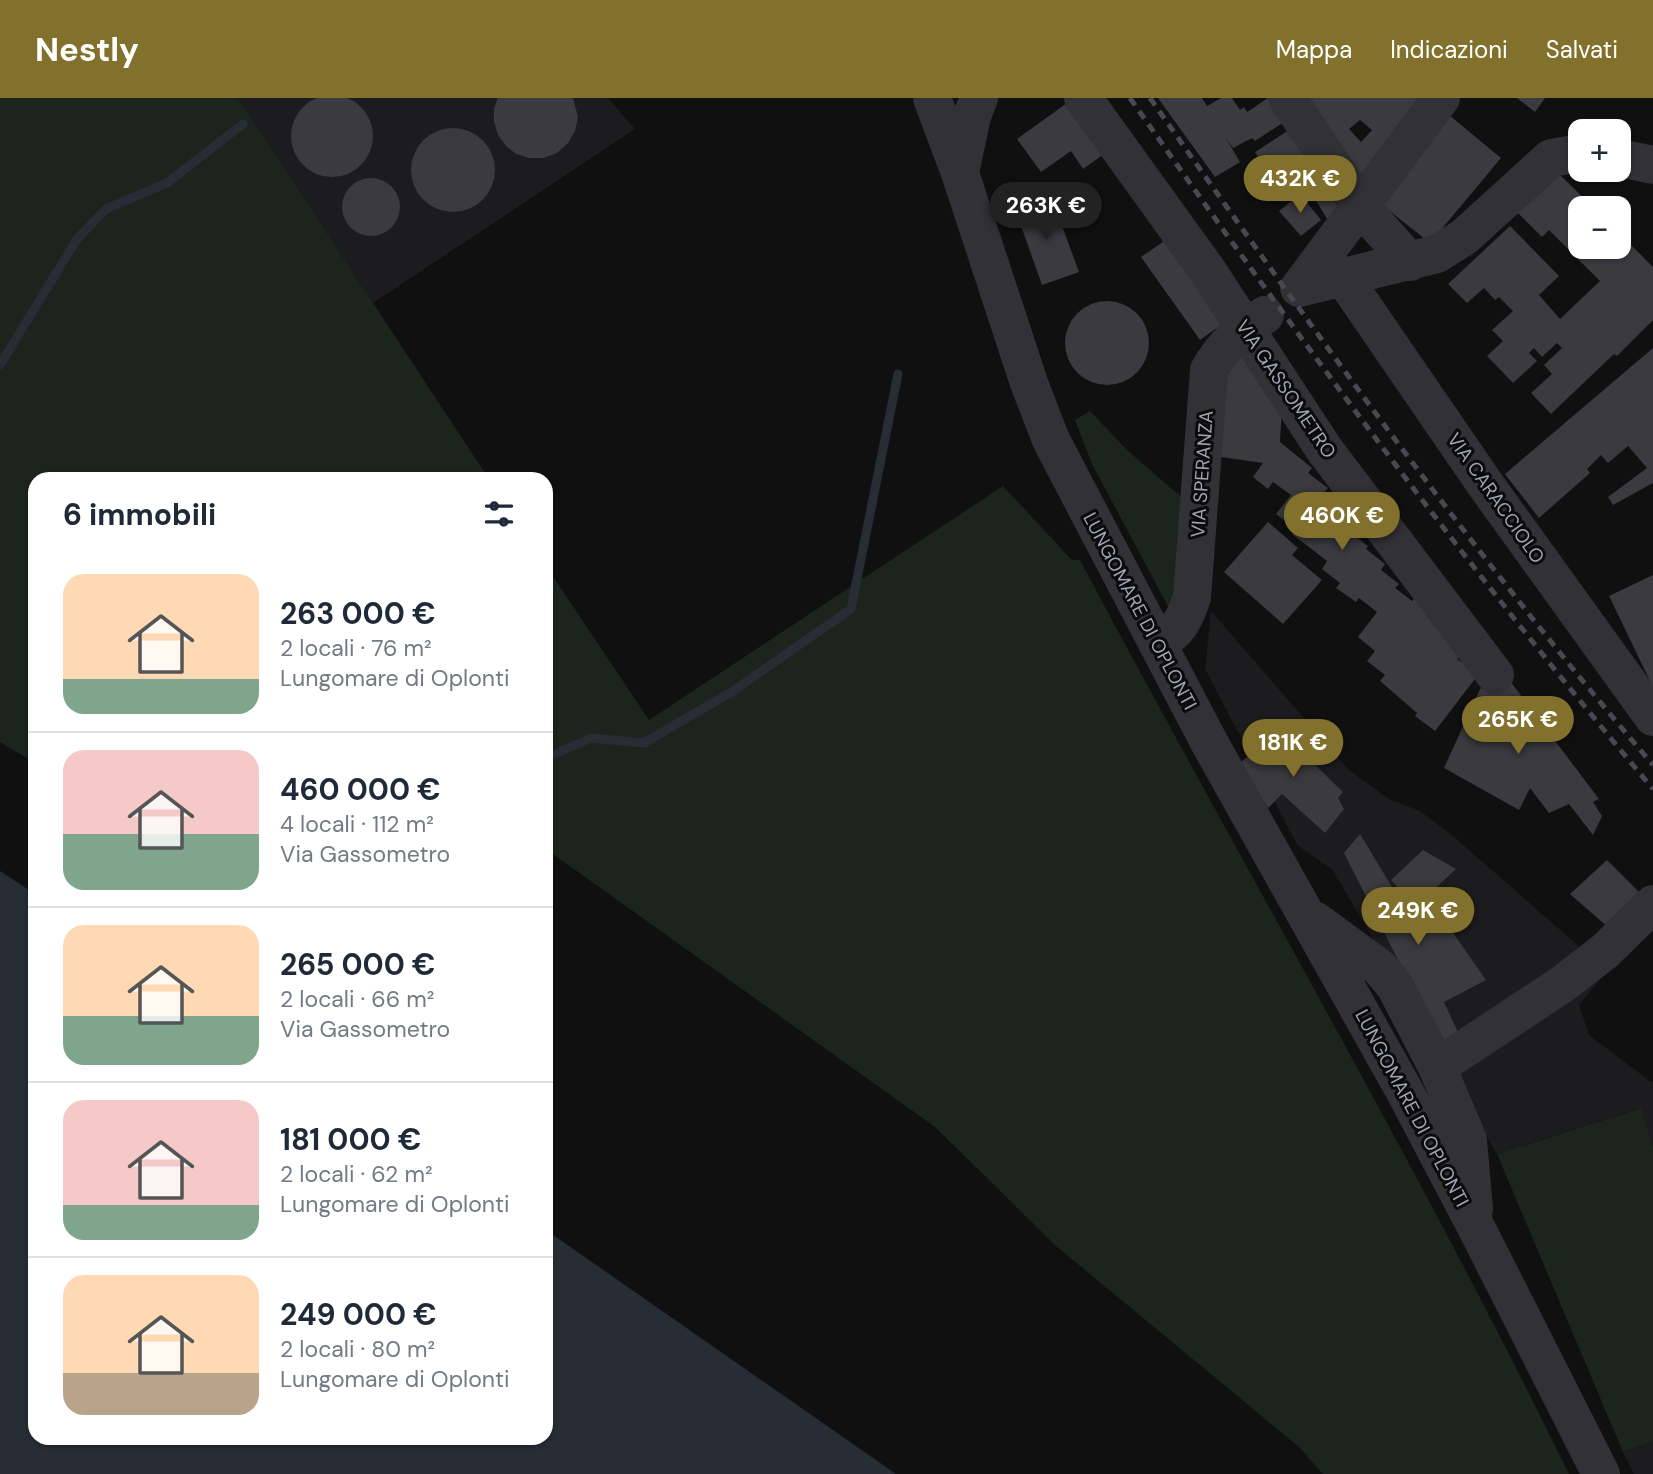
<!DOCTYPE html>
<html lang="it">
<head>
<meta charset="utf-8">
<style>
  :root { --surface:#fff; --page:#f2f2f3; --text:#1f2937; --muted:#747a83; --line:#e0e1e3; --accent:#82712c }
  body { margin:0; font-family:"DM Sans",sans-serif; background:var(--page); color:var(--text); height:100vh; display:flex; flex-direction:column; font-size:26px; white-space:nowrap }
  * { box-sizing:border-box; margin:0 }
  p { font-size:23px; color:var(--muted) }
  .icon { flex:none; width:38px; height:38px; fill:none; stroke:currentColor; stroke-width:2; stroke-linecap:round; stroke-linejoin:round }
  .map { position:relative; flex:1; overflow:hidden }
  .details { position:absolute; left:28px; top:374px; width:525px; height:973px; display:flex; flex-direction:column; background:var(--surface); border-radius:21px; box-shadow:0 2px 5px #0004 }
  .details>* { flex:none }
  .buttons { position:absolute; left:1568px; top:21px; display:grid; gap:14px }
  .buttons a { display:grid; place-items:center; width:63px; height:63px; border-radius:14px; background:var(--surface); box-shadow:0 2px 5px #0004; font-size:35px }
  .price { position:absolute; translate:-50% -60px; padding:0 16px; border-radius:24px; background:var(--accent); color:#fff; font-size:23px; line-height:46px; filter:drop-shadow(0 2px 4px #0008) }
  .price::after { content:''; position:absolute; left:50%; top:42px; width:21px; height:16px; margin-left:-10px; background:inherit; clip-path:polygon(0 0,100% 0,50% 100%) }
  .price.active { background:#222; color:#fff }
  ul { padding:0; list-style:none }
  li { display:flex; align-items:center; gap:21px; height:175px; padding:0 35px }
  li+li { border-top:2px solid var(--line) }
  li span { display:grid; place-items:center; flex:none; width:196px; height:140px; border-radius:21px; color:#555 }
  li>.icon { margin-inline-start:auto }
  span .icon { width:84px; height:84px; fill:#fffc; stroke-width:1 }
  li b { font-size:30px }
  h2 { display:flex; justify-content:space-between; align-items:center; height:84px; padding:0 35px; font-size:30px }
  header { display:flex; align-items:center; gap:42px; box-sizing:border-box; height:98px; padding:0 35px; background:var(--accent); color:#fff }
  header strong { font-size:33px }
  nav { display:flex; gap:38px; margin-inline-start:auto; font-size:24px }
  .map>svg:first-child { display:block }
</style>
</head>
<body>
<header>
<strong>Nestly</strong>
<nav><a>Mappa</a><a>Indicazioni</a><a>Salvati</a></nav>
</header>
<div class="map">
<svg width="1653" height="1376" viewBox="0 0 1653 1376">
  <rect width="100%" height="100%" fill="#101011"/>
  <path fill="#1c1c1e" d="M 238,0 L 608,0 L 635,31 L 373,205 Z
    M 1211,513 L 1349,672 L 1389,701 L 1420,713 L 1453,738 L 1607,873 L 1579,907 L 1589,937 L 1651,984 L 1653,983 L 1653,1049 L 1640,1010 L 1497,1056 L 1333,772 L 1298,748 L 1205,571 Z
    M 1653,1344 L 1653,1376 L 1634,1376 L 1623,1354 Z"/>
  <path fill="#1c241e" d="M 0,0 L 238,0 L 489,381 L 35,382 L 35,665 L 0,644 Z
    M 1090,313 L 1125,350 L 1187,404 L 1171,514 L 1092,366 L 1075,322 Z
    M 1003,388 L 1072,462 L 1080,462 C 1242,767 1417,1065 1569,1376 L 1323,1376 L 1299,1349 L 1055,1147 L 935,1029 L 546,751 L 546,468 L 649,622 Z
    M 1641,1010 L 1653,1049 L 1653,1344 L 1623,1354 L 1497,1056 Z"/>
  <path fill="#262d35" d="M 0,773 L 35,796 L 35,1340 L 546,1340 L 546,1132 L 896,1376 L 0,1376 Z"/>
  <g fill="none" stroke-linecap="round" stroke-linejoin="round">
    <path stroke="#262d35" stroke-width="9" d="M 0,267 L 77,141 L 106,111 L 167,85 L 243,26
      M 546,660 L 591,640 L 644,645 L 733,593 L 851,511 L 898,276"/>
  </g>
  <path fill="#3a3a3f" fill-rule="evenodd" d="M291 38a41 41 0 1 1 82 0a41 41 0 1 1-82 0Z
    M 498,0 L 573,0 L 578,19 L 575,33 L 568,45 L 557,55 L 544,60 L 529,60 L 516,56 L 506,48 L 498,37 L 494,24 L 494,10 Z
    M 1074,0 L 1111,51 L 1083,71 L 1071,53 L 1041,74 L 1017,41 Z
    M 1158,0 L 1202,0 L 1207,8 L 1221,0 L 1232,0 L 1240,12 L 1244,9 L 1247,14 L 1268,0 L 1290,20 L 1255,43 L 1252,40 L 1233,50 L 1226,40 L 1240,64 L 1215,79 Z
    M 1294,0 L 1430,0 L 1360,93 ZM 1360,22 L 1372,32 L 1361,44 L 1349,31 Z
    M 1517,0 L 1545,0 L 1535,14 Z
    M 1449,17 L 1501,60 L 1430,145 L 1377,103 Z
    M 1297,27 L 1346,107 L 1329,124 L 1303,81 L 1301,82 L 1286,60 L 1266,73 L 1255,54 Z
    M411 72a42 42 0 1 1 84 0a42 42 0 1 1-84 0Z
    M 1558,75 L 1594,110 L 1580,110 L 1580,149 L 1619,149 L 1619,135 L 1653,169 L 1653,222 L 1617,258 L 1614,256 L 1551,316 L 1531,295 L 1552,276 L 1544,267 L 1562,250 L 1557,245 L 1542,259 L 1534,250 L 1529,255 L 1537,263 L 1513,285 L 1487,258 L 1503,243 L 1492,232 L 1513,213 L 1499,199 L 1495,202 L 1484,190 L 1467,205 L 1448,186 L 1510,128 L 1559,178 L 1539,197 L 1560,221 L 1600,183 L 1549,132 L 1542,139 L 1518,115 Z
    M342 109a29 29 0 1 1 58 0a29 29 0 1 1-58 0Z
    M 1300,96 L 1321,122 L 1301,138 L 1279,113 Z
    M 1037,100 L 1044,119 L 1057,114 L 1079,174 L 1042,187 L 1014,108 Z
    M 1173,137 L 1231,220 L 1200,242 L 1141,159 Z
    M1065 245a42 42 0 1 1 84 0a42 42 0 1 1-84 0Z
    M 1653,250 L 1653,385 L 1613,407 L 1608,399 L 1647,370 L 1628,348 L 1608,365 L 1601,357 L 1587,371 L 1590,375 L 1539,420 L 1505,376 Z
    M 1241,253 L 1282,308 L 1280,344 L 1312,370 L 1308,375 L 1328,390 L 1323,396 L 1340,410 L 1337,414 L 1355,427 L 1350,434 L 1368,448 L 1366,451 L 1385,466 L 1381,472 L 1399,486 L 1395,490 L 1412,503 L 1418,496 L 1461,556 L 1457,561 L 1478,577 L 1435,633 L 1415,618 L 1417,615 L 1380,583 L 1385,577 L 1367,563 L 1375,553 L 1358,539 L 1377,514 L 1359,500 L 1356,504 L 1336,490 L 1340,485 L 1322,471 L 1327,463 L 1292,436 L 1296,431 L 1276,416 L 1291,397 L 1273,384 L 1268,391 L 1253,379 L 1263,365 L 1214,358 L 1222,269 Z
    M 1268,424 L 1298,450 L 1292,457 L 1322,482 L 1283,526 L 1224,474 Z
    M 1653,477 L 1653,589 L 1609,498 Z
    M 1504,575 L 1599,701 L 1593,704 L 1602,718 L 1593,737 L 1569,706 L 1549,715 L 1530,690 L 1519,712 L 1444,670 L 1480,591 Z
    M 1283,627 L 1309,661 L 1343,694 L 1338,700 L 1344,711 L 1325,735 L 1282,696 L 1268,710 L 1240,665 Z
    M 1360,736 L 1415,827 L 1422,821 L 1435,833 L 1447,826 L 1486,882 L 1444,904 L 1462,943 L 1443,951 L 1344,755 Z
    M 1423,752 L 1456,771 L 1415,809 L 1391,782 Z
    M 1607,762 L 1638,793 L 1637,807 L 1609,830 L 1570,796 Z"/>
  <g fill="none" stroke-linecap="round" stroke-linejoin="round">
    <path stroke="#313136" stroke-width="38" d="M 932,0 L 960,75 L 1029,285 L 1051,342 L 1209,644 L 1404,992 L 1475,1127 L 1601,1376
      M 1083,0 L 1207,172 L 1324,351 L 1495,577
      M 1287,0 L 1360,108 L 1410,164
      M 1619,60 L 1653,67
      M 960,75 L 972,18 L 979,0
      M 1343,179 L 1485,386 L 1653,619
      M 1299,190 L 1437,156 L 1464,139 L 1551,60 L 1580,55
      M 1299,190 L 1441,0
      M 1157,545 C 1178,535 1185,521 1192,499 L 1209,272 C 1224,246 1240,233 1265,217
      M 1316,823 L 1380,870 L 1395,888 L 1437,969 L 1468,1042 L 1474,1111
      M 1437,969 L 1564,885 L 1605,853 L 1653,806"/>
    <path stroke="#484950" stroke-width="5" stroke-dasharray="9 7" stroke-linecap="butt" d="M 1130,0 C 1296,237 1467,470 1653,691
      M 1150,0 C 1310,228 1472,455 1653,667"/>
  </g>
  <g text-anchor="middle" dominant-baseline="central" stroke-width="6" stroke-linejoin="round" paint-order="stroke">
    <g font-size="19" fill="#a0a4b3" stroke="#0b0b0c">
      <text transform="translate(1286 291) rotate(56)">VIA GASSOMETRO</text>
      <text transform="translate(1202 376) rotate(-86)">VIA SPERANZA</text>
      <text transform="translate(1496 400) rotate(55)">VIA CARACCIOLO</text>
      <text transform="translate(1140 513) rotate(62)">LUNGOMARE DI OPLONTI</text>
      <text transform="translate(1412 1010) rotate(62)">LUNGOMARE DI OPLONTI</text>
    </g>
  </g>
</svg>
<div class="buttons">
<a>+</a>
<a>−</a>
</div>
<b class="price" style="left:1300px;top:117px">432K €</b>
<b class="price active" style="left:1046px;top:144px">263K €</b>
<b class="price" style="left:1342px;top:454px">460K €</b>
<b class="price" style="left:1518px;top:658px">265K €</b>
<b class="price" style="left:1293px;top:681px">181K €</b>
<b class="price" style="left:1418px;top:849px">249K €</b>
<section class="details">
<h2>6 immobili<svg class="icon" aria-label="filters" viewBox="0 0 24 24"><path d="M4 7h16M4 17h16"/><circle cx="9" cy="7" r="2"/><circle cx="15" cy="17" r="2"/></svg></h2>
<ul>
<li><span style="background:linear-gradient(#ffd9b3 75%,#7fa58c 0)"><svg class="icon" aria-label="home" viewBox="0 0 24 24"><path d="M3 11l9-7 9 7M6 9v11h12V9"/></svg></span><div><b>263 000 €</b><p>2 locali · 76 m²</p><p>Lungomare di Oplonti</p></div></li>
<li><span style="background:linear-gradient(#f6c9c9 60%,#7fa58c 0)"><svg class="icon" aria-label="home" viewBox="0 0 24 24"><path d="M3 11l9-7 9 7M6 9v11h12V9"/></svg></span><div><b>460 000 €</b><p>4 locali · 112 m²</p><p>Via Gassometro</p></div></li>
<li><span style="background:linear-gradient(#ffd9b3 65%,#7fa58c 0)"><svg class="icon" aria-label="home" viewBox="0 0 24 24"><path d="M3 11l9-7 9 7M6 9v11h12V9"/></svg></span><div><b>265 000 €</b><p>2 locali · 66 m²</p><p>Via Gassometro</p></div></li>
<li><span style="background:linear-gradient(#f6c9c9 75%,#7fa58c 0)"><svg class="icon" aria-label="home" viewBox="0 0 24 24"><path d="M3 11l9-7 9 7M6 9v11h12V9"/></svg></span><div><b>181 000 €</b><p>2 locali · 62 m²</p><p>Lungomare di Oplonti</p></div></li>
<li><span style="background:linear-gradient(#ffd9b3 70%,#b9a48a 0)"><svg class="icon" aria-label="home" viewBox="0 0 24 24"><path d="M3 11l9-7 9 7M6 9v11h12V9"/></svg></span><div><b>249 000 €</b><p>2 locali · 80 m²</p><p>Lungomare di Oplonti</p></div></li>
</ul>
</section>
</div>
</body>
</html>
